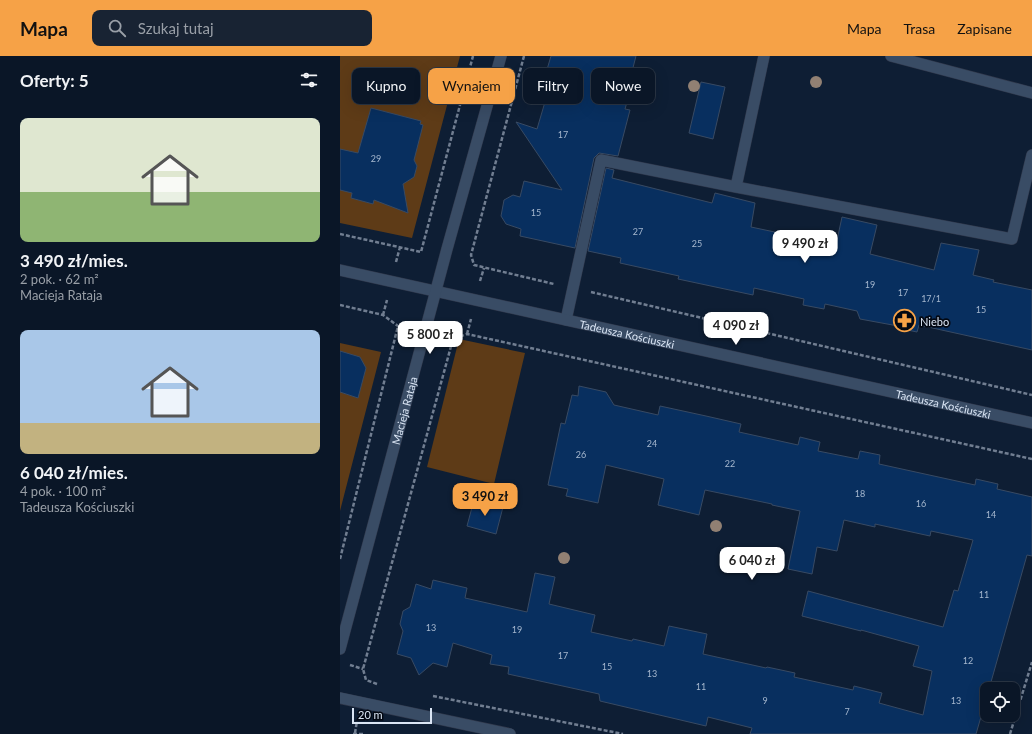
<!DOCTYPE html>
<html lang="pl">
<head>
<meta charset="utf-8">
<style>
  :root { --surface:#0a1627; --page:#182333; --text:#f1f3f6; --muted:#999fa7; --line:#2a3544; --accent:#f6a247 }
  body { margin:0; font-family:Lato,sans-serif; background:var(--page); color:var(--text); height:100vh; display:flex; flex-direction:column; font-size:15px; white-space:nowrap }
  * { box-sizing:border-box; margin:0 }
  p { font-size:13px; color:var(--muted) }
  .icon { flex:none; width:22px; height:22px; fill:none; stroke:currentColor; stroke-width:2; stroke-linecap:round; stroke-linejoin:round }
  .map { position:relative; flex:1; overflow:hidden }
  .sheet { display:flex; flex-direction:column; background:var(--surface); width:340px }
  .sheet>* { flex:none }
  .top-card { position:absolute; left:12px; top:12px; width:380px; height:36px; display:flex; gap:8px }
  .fabs { position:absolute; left:640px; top:626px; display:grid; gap:8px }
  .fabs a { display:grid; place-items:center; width:40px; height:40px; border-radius:8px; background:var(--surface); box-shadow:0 4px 16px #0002,0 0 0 1px var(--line); font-size:20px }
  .scale { position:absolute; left:12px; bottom:10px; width:80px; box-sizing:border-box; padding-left:4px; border:2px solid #dae5f4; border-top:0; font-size:11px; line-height:14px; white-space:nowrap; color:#dae5f4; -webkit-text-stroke:3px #030812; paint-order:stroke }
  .price { position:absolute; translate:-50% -34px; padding:0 9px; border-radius:8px; background:#fff; color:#222; font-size:13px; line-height:26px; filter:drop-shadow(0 1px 2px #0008) }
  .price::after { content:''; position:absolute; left:50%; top:24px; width:12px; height:9px; margin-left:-6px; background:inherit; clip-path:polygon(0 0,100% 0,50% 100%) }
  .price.selected { background:var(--accent); color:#111 }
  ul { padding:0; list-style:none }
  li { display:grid; align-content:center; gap:8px; height:212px; padding:0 20px }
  li span { display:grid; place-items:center; height:124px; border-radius:8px; color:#555 }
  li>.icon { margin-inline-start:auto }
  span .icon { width:72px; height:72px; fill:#fffc; stroke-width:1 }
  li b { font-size:17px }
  h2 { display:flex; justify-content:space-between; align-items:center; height:48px; padding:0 20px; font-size:17px }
  .pill { padding:0 14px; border-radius:8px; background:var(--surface); box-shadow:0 4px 16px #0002,0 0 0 1px var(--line); font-size:14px; line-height:36px }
  .pill.selected { background:var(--accent); color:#111 }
  header { display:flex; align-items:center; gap:24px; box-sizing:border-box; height:56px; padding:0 20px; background:var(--accent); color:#111 }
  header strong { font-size:19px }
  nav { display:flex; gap:22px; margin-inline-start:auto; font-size:14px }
  .search { width:280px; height:36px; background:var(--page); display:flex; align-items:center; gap:10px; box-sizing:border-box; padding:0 14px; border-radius:8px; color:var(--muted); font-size:15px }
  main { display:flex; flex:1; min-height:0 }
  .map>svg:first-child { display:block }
</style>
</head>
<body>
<header>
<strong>Mapa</strong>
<div class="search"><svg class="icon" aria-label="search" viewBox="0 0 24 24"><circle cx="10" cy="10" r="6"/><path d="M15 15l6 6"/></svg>Szukaj tutaj</div>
<nav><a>Mapa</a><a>Trasa</a><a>Zapisane</a></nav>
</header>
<main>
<section class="sheet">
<h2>Oferty: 5<svg class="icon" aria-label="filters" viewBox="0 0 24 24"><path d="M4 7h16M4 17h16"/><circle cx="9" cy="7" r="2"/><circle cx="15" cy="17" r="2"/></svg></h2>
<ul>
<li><span style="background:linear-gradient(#dfe7d0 60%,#8fb573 0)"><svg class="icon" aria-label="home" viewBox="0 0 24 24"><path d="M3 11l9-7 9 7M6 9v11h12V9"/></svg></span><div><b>3 490 zł/mies.</b><p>2 pok. · 62 m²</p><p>Macieja Rataja</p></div></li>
<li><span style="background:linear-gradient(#a9c7e8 75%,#c2b280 0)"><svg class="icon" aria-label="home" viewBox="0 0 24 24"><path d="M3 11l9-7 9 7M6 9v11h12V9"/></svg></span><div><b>6 040 zł/mies.</b><p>4 pok. · 100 m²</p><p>Tadeusza Kościuszki</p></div></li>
</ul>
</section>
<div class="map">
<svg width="692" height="678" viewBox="0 0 692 678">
  <rect width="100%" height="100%" fill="#0e1e34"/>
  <path fill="#5e3b17" d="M 0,0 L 120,0 L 72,182 L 0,167 Z
    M 119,283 L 185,297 L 154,428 L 87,411 Z
    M 0,287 L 41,296 L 0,455 Z"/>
  <path fill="#082f5f" stroke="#384a63" d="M 211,0 L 296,0 L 288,31 L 291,32 L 285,53 L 290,54 L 278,100 L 259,97 L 254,102 L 235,192 L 180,180 L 181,173 L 166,168 L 161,160 L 164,144 L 173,139 L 180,141 L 184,125 L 222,134 L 176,66 L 197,73 L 210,29 L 203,27 Z
    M 361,26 L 385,31 L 373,83 L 349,77 Z
    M 31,52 L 81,65 L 80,68 L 83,69 L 74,104 L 77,110 L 74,121 L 63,128 L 68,157 L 34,144 L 33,148 L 11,142 L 12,137 L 0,134 L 0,93 L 18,97 Z
    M 266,112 L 274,114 L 272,122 L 372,147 L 375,137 L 415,147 L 411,171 L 496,189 L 502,161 L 537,169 L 530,198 L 594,214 L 601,187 L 639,194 L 633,219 L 654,224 L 653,226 L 692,234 L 692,294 L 579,269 L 577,276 L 558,272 L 558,270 L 520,263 L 517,255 L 485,248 L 484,253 L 463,249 L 464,243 L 414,232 L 413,239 L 338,223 L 339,220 L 280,207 L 281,202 L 248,195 Z
    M 0,295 L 20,301 L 26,312 L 18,342 L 0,336 Z
    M 239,330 L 266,336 L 274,349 L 318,359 L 320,350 L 366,360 L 401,368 L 399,376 L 458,389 L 460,381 L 480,386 L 478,395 L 518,403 L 520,395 L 540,399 L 539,408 L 635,429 L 636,423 L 658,428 L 657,433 L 692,441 L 692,500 L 687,499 L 649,633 L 647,633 L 647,640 L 636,678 L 410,678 L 412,672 L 368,661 L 366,670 L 260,645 L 259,638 L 168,618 L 169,611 L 150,608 L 152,599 L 113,587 L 107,611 L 93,607 L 79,619 L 71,602 L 57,598 L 63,575 L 60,568 L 63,555 L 70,551 L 76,528 L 91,533 L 93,524 L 127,532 L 125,542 L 187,556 L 195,517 L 215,521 L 209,548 L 255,559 L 251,576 L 292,585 L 293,583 L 324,590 L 329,570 L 367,578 L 363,598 L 426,612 L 427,611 L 455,617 L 454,621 L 513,634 L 514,630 L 542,637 L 539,647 L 583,659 L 592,615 L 573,610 L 579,590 L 521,574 L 521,575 L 462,560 L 468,535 L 603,571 L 614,534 L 618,535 L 633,484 L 591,475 L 590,480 L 535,468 L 535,471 L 504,464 L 497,495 L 477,491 L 472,518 L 448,513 L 460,455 L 432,449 L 432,448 L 365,434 L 359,459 L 318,449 L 324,423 L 266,409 L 258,447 L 226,440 L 228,433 L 208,429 L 221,367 L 225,368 L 232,339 L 238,340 Z
    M 134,444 L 163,451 L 156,478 L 127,470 Z"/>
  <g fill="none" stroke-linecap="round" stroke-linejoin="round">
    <defs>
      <path id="service" d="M 551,0 L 692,37
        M 396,131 L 424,0
        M 226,264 L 261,104 L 396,131 L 672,183 L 692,99"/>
      <g id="minor">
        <path id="s1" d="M 0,214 L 692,367"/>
        <path d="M 0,642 L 170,678"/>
      </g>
      <g id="tertiary">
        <path id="s2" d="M 0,593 L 107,193 L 161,0"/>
      </g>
    </defs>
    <use href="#service" stroke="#30384b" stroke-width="12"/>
    <use href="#minor" stroke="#30384b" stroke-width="12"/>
    <use href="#tertiary" stroke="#30384b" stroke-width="12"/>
    <path stroke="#717e91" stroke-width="2.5" stroke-dasharray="4 2" stroke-linecap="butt" d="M 184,0 L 131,199 L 134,209 L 214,228
      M 0,178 L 81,196 L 133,0
      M 56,206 L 60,191
      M 140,225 L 144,212
      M 251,236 L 692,339
      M 0,249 L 43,259 L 58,270 L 67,272
      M 43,259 L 47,244
      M 127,278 L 131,263
      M 103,280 L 113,283 L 127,278 L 692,403
      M 0,503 L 58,270
      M 10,609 L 23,613
      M 37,628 L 26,624 L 23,613 L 113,283
      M 93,640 L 283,678
      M 15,677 L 17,665
      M 13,678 L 23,678
      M 670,678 L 692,606"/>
    <use href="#service" stroke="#394c65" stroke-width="11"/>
    <use href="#minor" stroke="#394c65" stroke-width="11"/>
    <use href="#tertiary" stroke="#394c65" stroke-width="11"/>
  </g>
  <g fill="#918073">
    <circle cx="476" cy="26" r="6"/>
    <circle cx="354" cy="30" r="6"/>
    <circle cx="376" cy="470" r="6"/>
    <circle cx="224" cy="502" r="6"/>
  </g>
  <defs>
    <symbol id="pharmacy-ring" viewBox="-11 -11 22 22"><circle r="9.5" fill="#030812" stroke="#f6a247" stroke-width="1.5"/><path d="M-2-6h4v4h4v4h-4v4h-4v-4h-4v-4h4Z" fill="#f6a247"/></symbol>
  </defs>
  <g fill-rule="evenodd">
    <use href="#pharmacy-ring" x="552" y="252" width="25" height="25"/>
  </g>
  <g text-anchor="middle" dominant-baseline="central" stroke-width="3.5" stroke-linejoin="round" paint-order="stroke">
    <g font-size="9" fill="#a6b8cf">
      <text x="223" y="78">17</text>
      <text x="36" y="102">29</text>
      <text x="196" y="156">15</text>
      <text x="298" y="175">27</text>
      <text x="357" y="187">25</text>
      <text x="530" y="228">19</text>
      <text x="563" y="236">17</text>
      <text x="591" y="242">17/1</text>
      <text x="641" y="253">15</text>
      <text x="312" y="387">24</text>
      <text x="241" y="398">26</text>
      <text x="390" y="407">22</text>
      <text x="520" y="437">18</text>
      <text x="581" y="447">16</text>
      <text x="651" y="458">14</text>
      <text x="644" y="538">11</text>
      <text x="91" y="571">13</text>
      <text x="177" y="573">19</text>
      <text x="223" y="599">17</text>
      <text x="628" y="604">12</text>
      <text x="267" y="610">15</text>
      <text x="312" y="617">13</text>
      <text x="361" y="630">11</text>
      <text x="425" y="644">9</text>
      <text x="616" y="644">13</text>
      <text x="507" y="655">7</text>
    </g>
    <g font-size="11" fill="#dae5f4" stroke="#030812" text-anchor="start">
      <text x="580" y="265">Niebo</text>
    </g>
    <g font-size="11" fill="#dae5f4" stroke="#030812">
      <text stroke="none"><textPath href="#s1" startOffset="294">Tadeusza Kościuszki</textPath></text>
      <text stroke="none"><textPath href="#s1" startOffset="618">Tadeusza Kościuszki</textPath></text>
      <text stroke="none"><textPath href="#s2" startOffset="247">Macieja Rataja</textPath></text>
    </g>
  </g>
</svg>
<div class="fabs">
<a><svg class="icon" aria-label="locate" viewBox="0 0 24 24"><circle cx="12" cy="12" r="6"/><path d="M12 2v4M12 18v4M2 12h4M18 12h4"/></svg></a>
</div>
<div class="scale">20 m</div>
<b class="price" style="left:465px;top:208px">9 490 zł</b>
<b class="price" style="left:396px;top:290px">4 090 zł</b>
<b class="price" style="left:90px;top:299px">5 800 zł</b>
<b class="price selected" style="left:145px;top:461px">3 490 zł</b>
<b class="price" style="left:412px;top:525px">6 040 zł</b>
<div class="top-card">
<a class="pill">Kupno</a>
<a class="pill selected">Wynajem</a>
<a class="pill">Filtry</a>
<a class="pill">Nowe</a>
</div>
</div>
</main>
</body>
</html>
